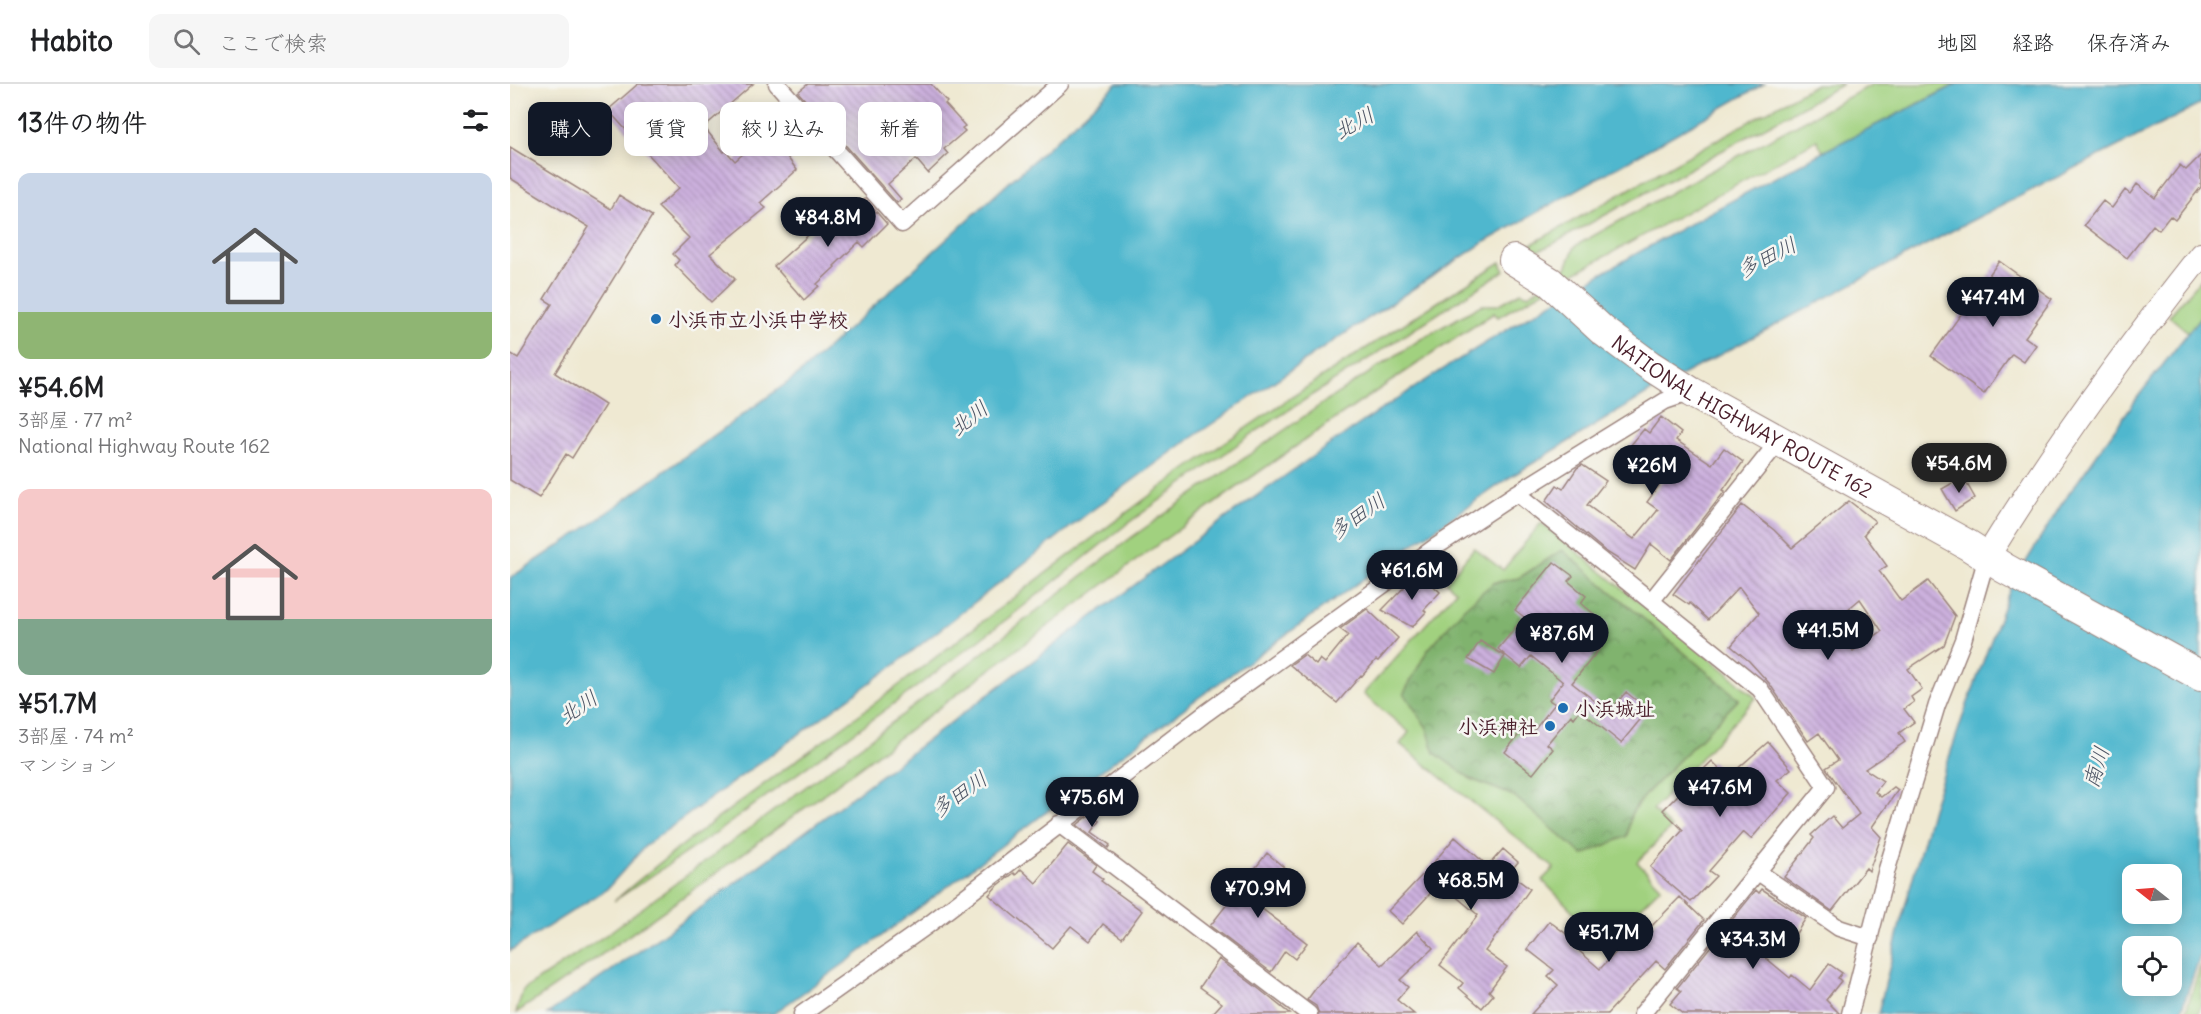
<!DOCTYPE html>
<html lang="ja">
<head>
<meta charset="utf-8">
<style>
  :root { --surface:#fff; --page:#f6f6f6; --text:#202124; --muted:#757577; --line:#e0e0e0; --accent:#111827 }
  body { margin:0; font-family:Delius,"Klee One",sans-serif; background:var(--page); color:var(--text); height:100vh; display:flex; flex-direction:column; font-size:22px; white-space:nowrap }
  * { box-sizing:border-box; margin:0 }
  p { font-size:20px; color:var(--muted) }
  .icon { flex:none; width:33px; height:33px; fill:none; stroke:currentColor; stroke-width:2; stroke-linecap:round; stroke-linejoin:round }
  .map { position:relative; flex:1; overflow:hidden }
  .drawer { display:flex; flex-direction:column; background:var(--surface); width:510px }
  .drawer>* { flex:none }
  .top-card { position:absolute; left:18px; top:18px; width:570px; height:54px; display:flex; gap:12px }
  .needle { width:39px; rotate:287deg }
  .buttons { position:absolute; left:1612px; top:780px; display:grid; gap:12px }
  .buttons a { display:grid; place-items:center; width:60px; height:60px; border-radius:12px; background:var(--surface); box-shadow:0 3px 15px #0003; font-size:30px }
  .price { position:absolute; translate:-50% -51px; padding:0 14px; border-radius:21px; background:var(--accent); color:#fff; font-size:20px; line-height:39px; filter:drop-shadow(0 2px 3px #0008) }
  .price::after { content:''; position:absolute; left:50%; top:36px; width:18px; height:14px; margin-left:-9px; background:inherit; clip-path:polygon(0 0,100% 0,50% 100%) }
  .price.selected { background:#222; color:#fff }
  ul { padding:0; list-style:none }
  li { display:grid; align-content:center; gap:12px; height:318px; padding:0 18px }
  li span { display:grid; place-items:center; height:186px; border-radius:12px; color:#555 }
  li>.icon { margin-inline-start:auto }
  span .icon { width:108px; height:108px; fill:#fffc; stroke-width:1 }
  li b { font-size:26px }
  h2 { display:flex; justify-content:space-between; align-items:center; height:72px; padding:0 18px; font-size:26px }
  .tag { padding:0 21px; border-radius:12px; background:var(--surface); box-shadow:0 3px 15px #0003; font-size:21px; line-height:54px }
  .tag.selected { background:var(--accent); color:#fff }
  header { display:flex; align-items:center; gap:36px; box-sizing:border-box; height:84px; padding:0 30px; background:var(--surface); border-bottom:2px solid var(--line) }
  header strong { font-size:28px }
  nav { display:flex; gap:33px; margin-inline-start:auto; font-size:21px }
  .search { width:420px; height:54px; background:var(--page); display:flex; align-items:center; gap:15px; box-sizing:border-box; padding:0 21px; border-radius:12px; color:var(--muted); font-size:22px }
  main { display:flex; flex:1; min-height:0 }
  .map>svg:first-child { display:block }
</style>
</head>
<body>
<header>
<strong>Habito</strong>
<div class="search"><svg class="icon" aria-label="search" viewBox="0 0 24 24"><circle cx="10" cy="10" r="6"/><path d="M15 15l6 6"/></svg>ここで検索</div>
<nav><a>地図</a><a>経路</a><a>保存済み</a></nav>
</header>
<main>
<section class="drawer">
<h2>13件の物件<svg class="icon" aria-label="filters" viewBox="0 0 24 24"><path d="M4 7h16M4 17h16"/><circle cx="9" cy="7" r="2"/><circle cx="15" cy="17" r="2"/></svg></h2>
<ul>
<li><span style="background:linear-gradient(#c9d6e8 75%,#8fb573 0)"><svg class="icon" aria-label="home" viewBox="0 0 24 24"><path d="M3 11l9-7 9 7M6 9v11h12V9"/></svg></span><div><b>¥54.6M</b><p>3部屋 · 77 m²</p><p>National Highway Route 162</p></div></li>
<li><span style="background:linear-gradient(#f6c9c9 70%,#7fa58c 0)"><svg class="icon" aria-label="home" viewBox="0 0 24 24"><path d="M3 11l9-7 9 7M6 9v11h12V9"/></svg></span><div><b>¥51.7M</b><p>3部屋 · 74 m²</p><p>マンション</p></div></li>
</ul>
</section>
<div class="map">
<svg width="1691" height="930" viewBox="0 0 1691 930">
  <defs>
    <pattern id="forest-crowns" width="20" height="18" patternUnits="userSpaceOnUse" patternTransform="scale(1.5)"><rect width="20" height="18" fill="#80b36e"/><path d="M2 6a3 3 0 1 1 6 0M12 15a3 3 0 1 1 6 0" fill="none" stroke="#6b915b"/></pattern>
    <pattern id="building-back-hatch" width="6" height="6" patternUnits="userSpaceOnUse" patternTransform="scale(1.5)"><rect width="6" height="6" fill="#ccb1de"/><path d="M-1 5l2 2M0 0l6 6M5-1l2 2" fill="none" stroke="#a88fb4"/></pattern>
  </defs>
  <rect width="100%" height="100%" fill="#f6f6f2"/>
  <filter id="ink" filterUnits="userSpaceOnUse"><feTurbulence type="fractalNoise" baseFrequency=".0167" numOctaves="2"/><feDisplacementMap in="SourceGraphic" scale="12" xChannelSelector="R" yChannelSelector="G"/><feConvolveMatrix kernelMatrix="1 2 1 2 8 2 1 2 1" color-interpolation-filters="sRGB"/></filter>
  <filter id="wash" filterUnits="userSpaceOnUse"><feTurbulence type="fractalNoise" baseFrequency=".008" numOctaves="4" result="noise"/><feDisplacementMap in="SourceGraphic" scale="24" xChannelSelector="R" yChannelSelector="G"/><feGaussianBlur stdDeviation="1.35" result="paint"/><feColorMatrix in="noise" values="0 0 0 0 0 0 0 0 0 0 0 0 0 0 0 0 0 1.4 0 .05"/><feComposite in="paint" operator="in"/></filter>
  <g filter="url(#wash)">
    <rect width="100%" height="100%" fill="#efe9d2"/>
    <path fill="#a1d17f" stroke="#767855" stroke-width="1.5" fill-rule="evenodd" d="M 1306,0 L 1333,0 L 1039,162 L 1024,168 L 1013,165 Z
      M 1363,0 L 1447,0 L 1313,68 L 1307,56 L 1063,190 L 988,233 L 984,229 C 871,303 759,379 650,459 C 436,616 227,781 6,929 L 13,906 L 96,851 L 387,635 L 622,453 L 816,317 L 911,255 L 971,221 L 988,221 L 1011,208 L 1019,211 L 1056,184 L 1065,162 L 1165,106 Z
      M 991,178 L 994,187 L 742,350 L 617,440 L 501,532 L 393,613 L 207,748 L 104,817 C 197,737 300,669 397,595 C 494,522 588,447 688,377 C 787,308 888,243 991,178 Z
      M 1691,195 L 1691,232 L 1678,248 L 1659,232 Z
      M 1031,439 L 1219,590 L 1246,614 L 1143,726 L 1161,744 L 1127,778 L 1151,803 L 1094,859 L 1032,796 L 1044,784 L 890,660 L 899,648 L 853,610 L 946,507 L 936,498 L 964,464 L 993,486 ZM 1052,466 L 1229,615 L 1133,713 L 1121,730 L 1117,752 L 1073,771 L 1004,712 L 961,695 L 925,669 L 917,644 L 983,499 L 1009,494 Z
      M 1691,880 L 1691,921 L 1688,930 L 1675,930 Z"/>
    <path fill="url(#forest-crowns)" stroke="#65694c" stroke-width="1.5" d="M 1052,466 L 1229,615 L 1133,713 L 1121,730 L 1117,752 L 1073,771 L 1004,712 L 961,695 L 925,669 L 917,644 L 894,609 L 917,567 L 954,524 L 983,499 L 1009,494 Z"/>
    <path fill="#50b7ce" stroke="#4d6b7c" stroke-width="1.5" fill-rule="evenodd" d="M 607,0 L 1254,0 L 973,159 L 822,258 L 674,359 L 577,430 L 386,580 L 136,761 L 97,805 L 0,867 L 0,494 L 70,448 L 288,291 Z
      M 1447,0 L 1691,0 L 1691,20 L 1451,142 L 1140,308 L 1002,392 L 866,486 L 684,617 L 345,872 L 263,930 L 37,930 C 311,748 564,536 835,350 C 987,246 1148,155 1311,69 C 1356,45 1402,24 1447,0 Z
      M 1691,232 L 1691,869 L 1670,930 L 1368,930 L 1389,844 L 1422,724 L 1453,632 L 1501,502 L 1551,421 L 1627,314 ZM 1623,790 L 1662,790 L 1662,830 L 1623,830 ZM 1623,862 L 1662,862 L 1662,902 L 1623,902 Z"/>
    <g id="blocks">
      <path fill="url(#building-back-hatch)" fill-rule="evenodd" d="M 128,0 L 243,0 L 194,43 L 214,68 L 216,67 L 225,77 L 258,48 L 287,86 L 250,119 L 256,124 L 200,170 L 225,195 L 201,218 L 165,181 L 169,176 L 163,170 L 179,154 L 148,123 L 169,104 L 98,26 Z
        M 298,0 L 421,0 L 437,18 L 435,20 L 455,42 L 452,44 L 455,47 L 434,65 L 438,70 L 418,89 L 406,75 L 378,100 L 391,115 L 387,119 L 288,8 Z
        M 0,63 L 101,125 L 109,111 L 142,132 L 45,289 L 95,321 L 62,374 L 56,370 L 29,414 L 0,396 L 0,269 L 8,274 L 42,220 L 34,215 L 79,143 L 0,94 Z
        M 1691,71 L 1691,103 L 1665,136 L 1660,132 L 1649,146 L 1643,141 L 1617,174 L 1574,141 L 1593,117 L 1602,124 L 1615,106 L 1620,110 L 1627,100 L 1645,114 L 1670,81 L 1676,86 Z
        M 355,115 L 377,140 L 354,163 L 349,158 L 324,182 L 325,183 L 307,200 L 309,202 L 294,216 L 264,182 L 323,129 L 332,137 Z
        M 1489,177 L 1542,215 L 1515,253 L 1526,261 L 1514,278 L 1502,270 L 1474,310 L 1421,272 Z
        M 1151,333 L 1171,349 L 1166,356 L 1202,380 L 1214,364 L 1233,378 L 1213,406 L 1215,407 L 1161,476 L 1141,460 L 1125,486 L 1095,467 L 1036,417 L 1047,401 L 1053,405 L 1067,384 L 1072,381 L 1096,397 L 1077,421 L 1124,455 L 1148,426 L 1137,418 L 1153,396 L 1116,367 L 1134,345 L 1139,349 Z
        M 1453,393 L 1465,414 L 1445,427 L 1432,405 Z
        M 1339,417 L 1365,437 L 1354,450 L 1377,482 L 1369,487 L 1391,517 L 1418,497 L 1445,532 L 1434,561 L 1398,585 L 1412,605 L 1401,613 L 1404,618 L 1394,625 L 1404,638 L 1389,649 L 1395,658 L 1355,685 L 1373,697 L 1365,708 L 1371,713 L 1384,703 L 1388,706 L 1362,743 L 1371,753 L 1359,787 L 1356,784 L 1322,827 L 1274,793 L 1304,754 L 1301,751 L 1322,732 L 1332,744 L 1349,730 L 1316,684 L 1328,676 L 1309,649 L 1298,657 L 1259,599 L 1239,577 L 1221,562 L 1249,529 L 1229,503 L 1198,536 L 1180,519 L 1179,521 L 1163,510 L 1232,421 L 1264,446 L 1282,464 ZM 1350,515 L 1372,547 L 1343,567 L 1323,538 Z
        M 1044,478 L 1063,492 L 1058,497 L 1076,512 L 1071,519 L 1098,542 L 1085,558 L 1091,563 L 1062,599 L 1099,628 L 1116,608 L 1138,626 L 1111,659 L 1070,626 L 1064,634 L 1061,631 L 1037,660 L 1043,665 L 1023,690 L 995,668 L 1014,644 L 1021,650 L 1045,620 L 1039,616 L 1053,598 L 1021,572 L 1011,584 L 988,565 L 1014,533 L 1005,526 Z
        M 907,490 L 910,493 L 912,491 L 930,508 L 914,526 L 916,528 L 902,543 L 872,526 Z
        M 857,525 L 888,554 L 868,577 L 866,576 L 852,592 L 851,591 L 827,619 L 780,581 L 794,571 L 806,581 L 810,575 L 815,579 L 838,551 L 830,545 Z
        M 970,557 L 995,572 L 984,590 L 958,575 Z
        M 1258,658 L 1281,685 L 1267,696 L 1281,709 L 1241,755 L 1233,748 L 1199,787 L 1206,792 L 1181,818 L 1140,783 L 1173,746 L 1153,726 L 1202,677 L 1218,693 Z
        M 581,730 L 590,737 L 582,748 L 600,761 L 598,764 L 567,741 Z
        M 945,753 L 978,782 L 993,765 L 1008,778 L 999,789 L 1020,805 L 975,867 L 997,883 L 979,907 L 983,911 L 972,924 L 949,904 L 953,899 L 930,881 L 968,831 L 930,799 L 892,840 L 878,827 L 919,784 Z
        M 558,760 L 586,781 L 582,787 L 593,795 L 591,797 L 632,827 L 612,854 L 593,840 L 580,857 L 561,842 L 542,864 L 479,811 L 486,803 L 504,789 L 506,791 L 511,785 L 526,799 Z
        M 757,769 L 777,786 L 747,821 L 797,859 L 785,875 L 775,867 L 761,888 L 700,842 Z
        M 1252,805 L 1296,834 L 1285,851 L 1266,837 L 1245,865 L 1280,894 L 1282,891 L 1300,906 L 1319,880 L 1332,889 L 1328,894 L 1331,897 L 1316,916 L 1330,930 L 1173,930 L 1160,920 L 1171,907 L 1167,904 L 1246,806 L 1249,809 Z
        M 1170,813 L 1194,836 L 1155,885 L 1146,877 L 1097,930 L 1021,930 L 1048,901 L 1038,892 L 1044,886 L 1017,865 L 1039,837 L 1063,855 L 1060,859 L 1090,885 L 1125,848 L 1131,853 Z
        M 907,847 L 923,864 L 890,896 L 898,903 L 887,916 L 904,930 L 809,930 L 806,922 L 797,916 L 812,896 L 813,897 L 847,858 L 872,881 Z
        M 709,875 L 749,905 L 780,930 L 702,930 L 712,919 L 690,903 Z"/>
    </g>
  </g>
  <g filter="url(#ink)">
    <use href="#blocks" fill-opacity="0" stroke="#9c847e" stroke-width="1.5"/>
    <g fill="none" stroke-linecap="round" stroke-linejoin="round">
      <defs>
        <path id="street" d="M 267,0 L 392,140 L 550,0
          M 1007,409 L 1250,605 L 1316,703 L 1132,930
          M 1142,516 L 1269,357
          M 549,740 L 799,930
          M 1248,788 L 1329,844 L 1360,854
          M 292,930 L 418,841 L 696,629 L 924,464 L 1007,409 L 1155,317 L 1181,308
          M 1340,930 L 1377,785 L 1427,621 L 1453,556 L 1477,473"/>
        <path id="secondary" d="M 1477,473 C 1542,367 1614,268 1691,171"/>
        <g id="highway">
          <path id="s1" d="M 1004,176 L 1040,198 L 1092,246 L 1139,281 L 1181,308 L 1458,461 L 1494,484 L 1691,592"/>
        </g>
      </defs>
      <use href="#street" stroke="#9c847e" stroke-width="19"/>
      <use href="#secondary" stroke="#9c847e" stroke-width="26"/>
      <use href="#highway" stroke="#9c847e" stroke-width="32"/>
      <use href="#street" stroke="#fff" stroke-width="16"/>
      <use href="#secondary" stroke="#fff" stroke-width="24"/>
      <use href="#highway" stroke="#fff" stroke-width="30"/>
    </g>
  </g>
  <g fill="#1f6fb2" stroke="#f6f6f2" stroke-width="2">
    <circle cx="146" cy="235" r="6"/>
    <circle cx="1053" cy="624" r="6"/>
    <circle cx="1040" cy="642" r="6"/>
  </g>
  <g text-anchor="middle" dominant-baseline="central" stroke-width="5" stroke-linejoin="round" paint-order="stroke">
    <g font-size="20" font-weight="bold" fill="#4a1f2b" stroke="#f6f6f2" text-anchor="start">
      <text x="158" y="235">小浜市立小浜中学校</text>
      <text x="1065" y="624">小浜城址</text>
      <text x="1028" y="642" text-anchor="end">小浜神社</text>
    </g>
    <g font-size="20" fill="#4a1f2b" stroke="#f6f6f2">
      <text stroke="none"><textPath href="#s1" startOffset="278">NATIONAL HIGHWAY ROUTE 162</textPath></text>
    </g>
    <g font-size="21" font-style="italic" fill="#4c5464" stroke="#f6f6f2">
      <text transform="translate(844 39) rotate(-29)">北川</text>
      <text transform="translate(1257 173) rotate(-27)">多田川</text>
      <text transform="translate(459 334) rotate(-38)">北川</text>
      <text transform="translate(847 432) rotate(-35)">多田川</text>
      <text transform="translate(68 623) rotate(-34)">北川</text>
      <text transform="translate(1586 683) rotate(-73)">南川</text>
      <text transform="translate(449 710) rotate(-35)">多田川</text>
    </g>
  </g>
</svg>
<div class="buttons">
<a><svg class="needle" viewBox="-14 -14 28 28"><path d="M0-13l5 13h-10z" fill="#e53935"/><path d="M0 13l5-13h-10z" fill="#757577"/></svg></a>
<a><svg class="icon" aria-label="locate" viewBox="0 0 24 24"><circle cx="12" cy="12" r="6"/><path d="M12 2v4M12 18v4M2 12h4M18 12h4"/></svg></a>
</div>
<b class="price" style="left:318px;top:164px">¥84.8M</b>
<b class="price" style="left:1483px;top:244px">¥47.4M</b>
<b class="price selected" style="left:1449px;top:410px">¥54.6M</b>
<b class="price" style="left:1142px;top:412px">¥26M</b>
<b class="price" style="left:902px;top:517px">¥61.6M</b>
<b class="price" style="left:1318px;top:577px">¥41.5M</b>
<b class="price" style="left:1052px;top:580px">¥87.6M</b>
<b class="price" style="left:1210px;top:734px">¥47.6M</b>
<b class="price" style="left:582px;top:744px">¥75.6M</b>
<b class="price" style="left:961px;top:827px">¥68.5M</b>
<b class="price" style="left:748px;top:835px">¥70.9M</b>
<b class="price" style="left:1099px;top:879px">¥51.7M</b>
<b class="price" style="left:1243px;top:886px">¥34.3M</b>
<div class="top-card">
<a class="tag selected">購入</a>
<a class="tag">賃貸</a>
<a class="tag">絞り込み</a>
<a class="tag">新着</a>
</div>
</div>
</main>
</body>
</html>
